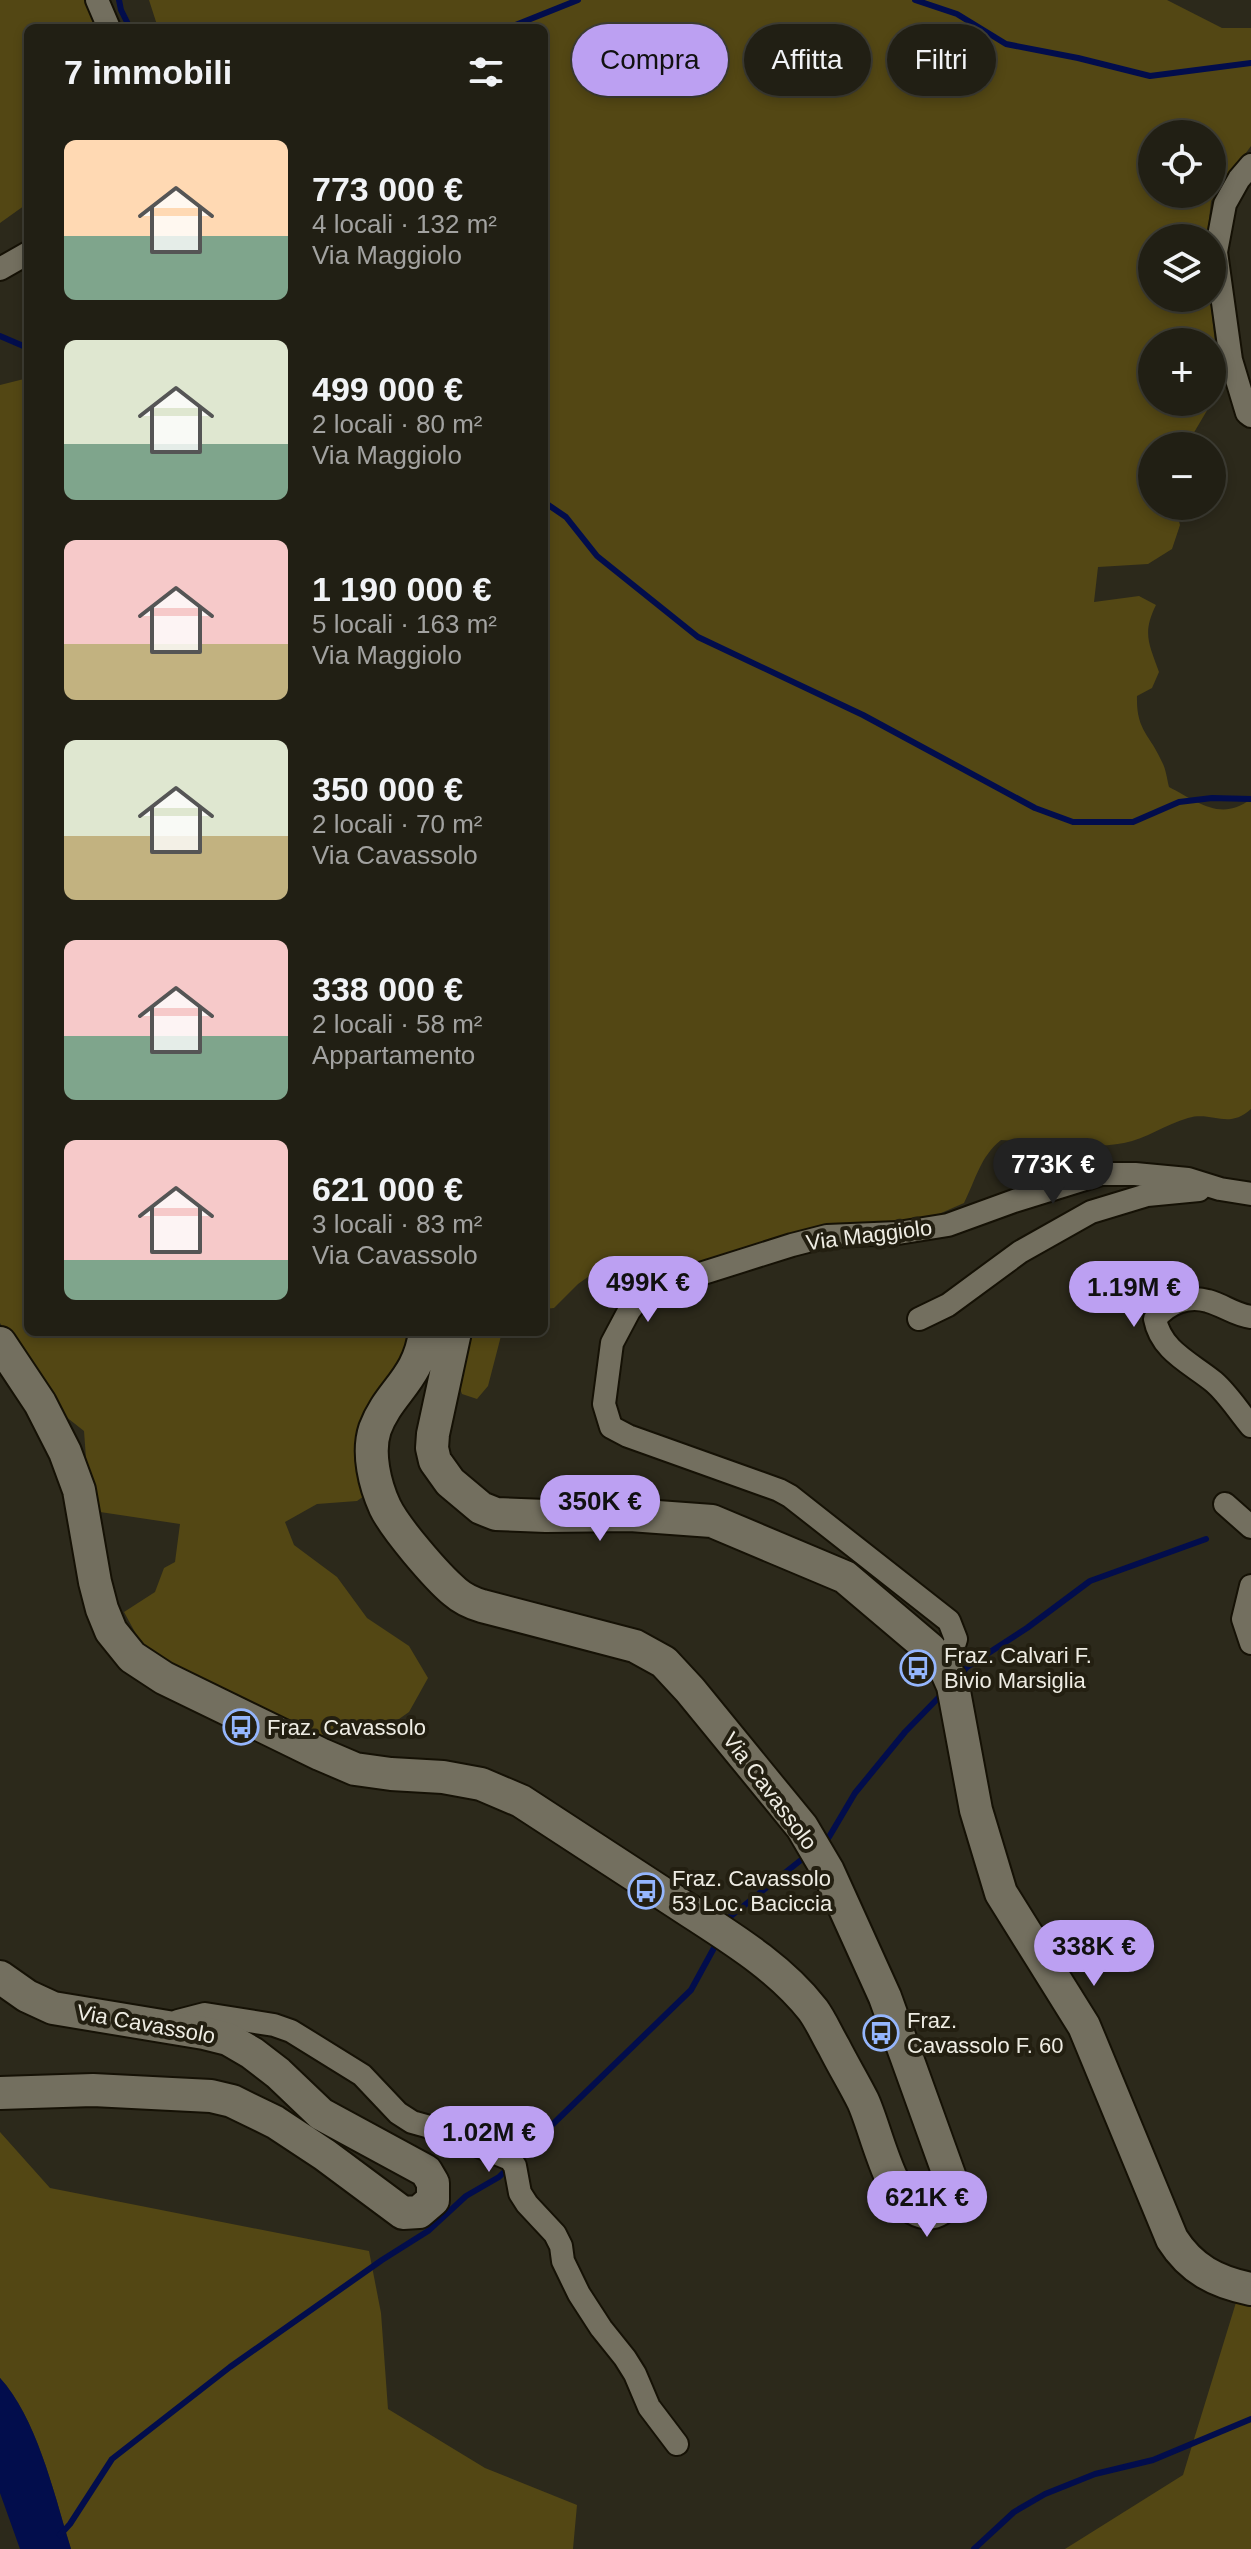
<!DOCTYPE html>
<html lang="it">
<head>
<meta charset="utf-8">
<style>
  :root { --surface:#211f14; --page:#29271d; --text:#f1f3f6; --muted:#a2a2a0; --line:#3e3d34; --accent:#bca0f2 }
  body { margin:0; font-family:Helvetica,sans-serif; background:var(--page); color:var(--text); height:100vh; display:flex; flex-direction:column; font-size:30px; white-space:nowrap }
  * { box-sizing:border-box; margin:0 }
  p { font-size:26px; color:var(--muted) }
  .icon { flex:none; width:44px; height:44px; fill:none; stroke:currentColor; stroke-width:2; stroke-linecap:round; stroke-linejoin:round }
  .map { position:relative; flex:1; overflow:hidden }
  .details { position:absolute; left:24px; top:24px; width:524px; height:1312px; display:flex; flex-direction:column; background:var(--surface); border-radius:12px; box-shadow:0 4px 12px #0003,0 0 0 2px var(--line) }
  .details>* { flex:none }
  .guide { position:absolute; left:572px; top:24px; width:558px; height:72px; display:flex; gap:16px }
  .tools { position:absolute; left:1138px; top:120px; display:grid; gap:16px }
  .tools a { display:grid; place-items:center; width:88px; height:88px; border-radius:50%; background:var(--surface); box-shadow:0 4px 12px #0003,0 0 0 2px var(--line); font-size:40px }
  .price { position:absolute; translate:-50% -68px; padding:0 18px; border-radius:28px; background:var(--accent); color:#111; font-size:26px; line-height:52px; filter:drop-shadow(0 2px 4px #0008) }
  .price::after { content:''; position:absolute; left:50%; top:48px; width:24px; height:18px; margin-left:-12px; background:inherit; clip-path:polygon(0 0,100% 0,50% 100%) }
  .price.on { background:#222; color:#fff }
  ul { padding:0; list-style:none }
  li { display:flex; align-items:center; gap:24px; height:200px; padding:0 40px }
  li span { display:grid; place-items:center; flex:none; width:224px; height:160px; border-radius:12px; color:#555 }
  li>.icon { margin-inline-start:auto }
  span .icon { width:96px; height:96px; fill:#fffc; stroke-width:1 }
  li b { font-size:34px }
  h2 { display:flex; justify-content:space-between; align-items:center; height:96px; padding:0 40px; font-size:34px }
  .tag { padding:0 28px; border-radius:36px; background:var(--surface); box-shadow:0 4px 12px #0003,0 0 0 2px var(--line); font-size:28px; line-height:72px }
  .tag.on { background:var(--accent); color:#111 }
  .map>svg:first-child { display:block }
</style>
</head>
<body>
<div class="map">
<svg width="1251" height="2549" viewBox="0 0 1251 2549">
  <rect width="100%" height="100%" fill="#2c291b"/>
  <path fill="#534714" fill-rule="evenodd" d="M 0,0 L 87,0 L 97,28 L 28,28 L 28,203 L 0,223 Z
    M 149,0 L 1167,0 L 1222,28 L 1251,28 L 1251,146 L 1211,201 L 1207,238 L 1152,238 L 1152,298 L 1210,298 L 1220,388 L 1212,402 L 1212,342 L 1152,342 L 1152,402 L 1212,402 L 1186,446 L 1152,446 L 1152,506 L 1175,506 L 1180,525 L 1172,549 L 1148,564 L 1098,567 L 1094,602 L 1139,596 L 1156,605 C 1142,633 1149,644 1159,672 L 1152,688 L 1137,696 C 1136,731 1150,734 1162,762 C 1166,769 1167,779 1169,787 C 1198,802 1221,822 1251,799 L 1251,1109 C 1228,1130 1213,1111 1188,1118 C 1166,1124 1146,1139 1124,1143 C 1088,1150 1039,1142 1001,1140 C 980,1157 976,1179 964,1203 L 932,1217 L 661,1278 L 609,1272 L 592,1274 L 578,1284 L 554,1308 L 544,1309 L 544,28 L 158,28 ZM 1152,134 L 1212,134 L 1212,194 L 1152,194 Z
    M 28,378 L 28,1332 L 414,1332 L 367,1494 L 357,1501 L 317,1504 L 285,1522 L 294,1545 L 337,1577 L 367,1618 L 409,1646 L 428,1678 L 409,1712 L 399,1719 L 356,1722 L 331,1735 L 319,1735 L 306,1732 L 189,1679 L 142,1645 L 124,1612 L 155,1592 L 164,1568 L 175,1562 L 180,1524 L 100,1512 L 86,1458 L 84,1431 L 65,1416 L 0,1323 L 0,385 Z
    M 466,1332 L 502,1332 L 488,1386 L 477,1399 L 462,1394 L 456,1378 Z
    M 0,2132 L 50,2188 L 369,2251 L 381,2313 L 388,2409 L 485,2468 L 577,2505 L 573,2549 L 71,2549 C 55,2497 37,2418 0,2378 Z
    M 1238,2296 L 1251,2299 L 1251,2549 L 1065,2549 L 1183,2475 Z"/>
  <path fill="#020d4c" d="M 0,2378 C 37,2418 55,2497 71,2549 L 20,2549 L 0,2493 Z"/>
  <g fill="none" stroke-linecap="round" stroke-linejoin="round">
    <path stroke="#020d4c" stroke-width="6" d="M 119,0 L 121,10 L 130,28
      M 915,0 L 957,14 L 1006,44 L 1078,58 L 1150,76 L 1251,63
      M 508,28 L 578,0
      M 0,336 L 28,348
      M 544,502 L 566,517 L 597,556 L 698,637 L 863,715 L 1035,808 L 1073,822 L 1133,822 L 1179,802 L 1212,798 L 1251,799
      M 960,1675 L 967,1667 L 1027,1628 L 1090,1581 L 1206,1539
      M 829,1837 L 855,1793 L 905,1732 L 944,1692
      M 731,1916 L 801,1860
      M 520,2156 L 691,1990 L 714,1948
      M 60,2535 L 70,2524 L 112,2459 L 230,2367 L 382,2260 L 428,2231 L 466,2196 L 499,2177 L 508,2168
      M 974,2549 L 1014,2512 L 1045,2494 L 1095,2474 L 1153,2460 L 1251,2419"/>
    <defs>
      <path id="minor" d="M 97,0 L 109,28
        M 1251,165 L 1239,179 L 1225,204 L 1216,252 L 1231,360 L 1247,413 L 1251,416
        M 0,269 L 28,253
        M 1251,1317 C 1235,1315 1223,1305 1208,1301 C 1188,1295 1168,1303 1155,1319 C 1161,1351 1191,1363 1214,1382 C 1228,1394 1239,1412 1251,1426
        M 919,1319 L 948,1305 L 1020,1252 L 1091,1212 L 1147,1195 L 1199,1190
        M 1225,1504 L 1251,1527
        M 1251,1586 L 1243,1619 L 1251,1643
        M 946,1670 L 956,1639 L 949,1621 L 790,1496 L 779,1490 L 628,1436 L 611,1427 L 604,1404 L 612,1343 L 629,1311 L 640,1297 L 662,1286 L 792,1245 L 827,1236 L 898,1233 L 948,1225 L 1014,1201 L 1101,1174 L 1135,1174 L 1188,1179 L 1220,1189 L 1251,1194
        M 174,2028 L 178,2021 L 205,2014 L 274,2025 L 291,2031 L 362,2075 L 398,2113 L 412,2122 L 437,2129 L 510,2159 L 515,2166 L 520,2193 L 527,2204 L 555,2234 L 561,2246 L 563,2261 L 579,2294 L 601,2328 L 625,2358 L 635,2374 L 649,2407 L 677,2444"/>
      <path id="secondary" d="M 455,1332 L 433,1434 L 432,1448 L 435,1461 L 450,1482 L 481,1508 L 496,1514 L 546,1516 L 630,1515 L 712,1521 L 845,1577 L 930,1649 L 946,1670 L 953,1686 L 976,1810 L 1001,1893 L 1084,2026 L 1172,2239 C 1191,2269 1216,2282 1251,2289
        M 0,1343 L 40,1403 L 65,1452 L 79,1490 L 95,1582 L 102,1609 L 111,1631 L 132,1657 L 164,1678 L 320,1754 L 355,1769 L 391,1774 L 443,1777 L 481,1784 L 521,1801 C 574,1835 626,1870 679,1904 C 726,1935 778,1965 813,2010 C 821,2021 827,2035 834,2047 C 843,2065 854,2083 863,2101 C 875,2127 888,2189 911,2206 C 932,2222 951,2207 952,2183 L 885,1997 L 828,1871 L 802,1827 L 690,1690 L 664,1662 L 635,1646 L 482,1606 C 472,1603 463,1599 455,1592 C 436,1576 395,1528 385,1507 C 375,1485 367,1453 375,1429 C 389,1391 419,1380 425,1332
        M 0,1977 L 27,1996 L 53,2008 L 204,2033 L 228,2039 L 252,2053 L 278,2073 L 321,2114 L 426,2171 L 433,2183 L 433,2200 L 419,2212 L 403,2213 L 325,2155 L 275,2122 L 232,2101 L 211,2096 L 93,2090 L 0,2093"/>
    </defs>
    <use href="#minor" stroke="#151105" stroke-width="26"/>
    <use href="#secondary" stroke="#151105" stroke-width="36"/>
    <use href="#minor" stroke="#736f5f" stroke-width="22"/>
    <use href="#secondary" stroke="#736f5f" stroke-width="32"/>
  </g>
  <defs>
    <symbol id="bus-ring" viewBox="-11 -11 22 22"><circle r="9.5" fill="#231f11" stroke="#95b6fd" stroke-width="1.5"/><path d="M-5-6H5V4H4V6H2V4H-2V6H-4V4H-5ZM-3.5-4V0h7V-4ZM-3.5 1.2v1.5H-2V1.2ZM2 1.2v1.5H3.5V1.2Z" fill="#95b6fd"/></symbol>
  </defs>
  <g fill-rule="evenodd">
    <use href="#bus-ring" x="898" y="1648" width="40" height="40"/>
    <use href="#bus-ring" x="221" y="1707" width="40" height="40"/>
    <use href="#bus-ring" x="626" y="1871" width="40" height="40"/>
    <use href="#bus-ring" x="861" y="2013" width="40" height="40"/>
  </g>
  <g text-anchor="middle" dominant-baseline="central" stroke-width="8" stroke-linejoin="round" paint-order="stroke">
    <g font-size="22" fill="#eeece3" stroke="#231f11">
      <text transform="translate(869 1235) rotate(-7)">Via Maggiolo</text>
      <text transform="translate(770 1791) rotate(53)">Via Cavassolo</text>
      <text transform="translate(146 2024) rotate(10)">Via Cavassolo</text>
    </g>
    <g font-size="22" fill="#eeece3" stroke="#231f11" text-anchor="start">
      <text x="944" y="1655">Fraz. Calvari F.<tspan x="944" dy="25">Bivio Marsiglia</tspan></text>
      <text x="267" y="1727">Fraz. Cavassolo</text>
      <text x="672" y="1878">Fraz. Cavassolo<tspan x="672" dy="25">53 Loc. Baciccia</tspan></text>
      <text x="907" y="2020">Fraz.<tspan x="907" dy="25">Cavassolo F. 60</tspan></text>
    </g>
  </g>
</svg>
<div class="tools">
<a><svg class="icon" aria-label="locate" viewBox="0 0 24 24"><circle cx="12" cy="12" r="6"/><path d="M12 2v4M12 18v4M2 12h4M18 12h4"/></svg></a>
<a><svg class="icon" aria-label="layers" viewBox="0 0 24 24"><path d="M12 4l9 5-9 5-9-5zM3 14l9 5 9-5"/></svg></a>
<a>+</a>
<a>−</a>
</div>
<b class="price on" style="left:1053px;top:1206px">773K €</b>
<b class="price" style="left:648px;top:1324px">499K €</b>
<b class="price" style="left:1134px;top:1329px">1.19M €</b>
<b class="price" style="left:600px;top:1543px">350K €</b>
<b class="price" style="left:1094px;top:1988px">338K €</b>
<b class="price" style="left:489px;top:2174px">1.02M €</b>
<b class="price" style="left:927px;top:2239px">621K €</b>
<div class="guide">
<a class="tag on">Compra</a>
<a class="tag">Affitta</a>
<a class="tag">Filtri</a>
</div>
<section class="details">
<h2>7 immobili<svg class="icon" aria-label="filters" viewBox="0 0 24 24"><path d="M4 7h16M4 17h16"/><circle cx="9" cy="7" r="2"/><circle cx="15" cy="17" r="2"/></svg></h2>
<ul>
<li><span style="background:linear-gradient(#ffd9b3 60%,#7fa58c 0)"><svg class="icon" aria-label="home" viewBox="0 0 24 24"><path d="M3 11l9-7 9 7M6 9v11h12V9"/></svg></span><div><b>773 000 €</b><p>4 locali · 132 m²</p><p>Via Maggiolo</p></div></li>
<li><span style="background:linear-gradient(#dfe7d0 65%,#7fa58c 0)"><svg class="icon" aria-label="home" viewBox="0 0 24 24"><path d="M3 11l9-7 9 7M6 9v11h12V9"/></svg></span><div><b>499 000 €</b><p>2 locali · 80 m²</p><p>Via Maggiolo</p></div></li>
<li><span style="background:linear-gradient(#f6c9c9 65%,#c2b280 0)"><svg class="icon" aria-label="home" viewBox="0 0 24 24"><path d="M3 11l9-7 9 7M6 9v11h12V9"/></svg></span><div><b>1 190 000 €</b><p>5 locali · 163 m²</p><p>Via Maggiolo</p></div></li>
<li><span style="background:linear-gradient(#dfe7d0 60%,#c2b280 0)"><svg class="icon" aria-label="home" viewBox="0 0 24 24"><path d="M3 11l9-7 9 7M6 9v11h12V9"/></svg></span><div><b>350 000 €</b><p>2 locali · 70 m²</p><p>Via Cavassolo</p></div></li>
<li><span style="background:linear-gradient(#f6c9c9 60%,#7fa58c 0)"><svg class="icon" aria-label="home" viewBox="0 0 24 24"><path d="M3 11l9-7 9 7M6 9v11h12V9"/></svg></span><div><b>338 000 €</b><p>2 locali · 58 m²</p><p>Appartamento</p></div></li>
<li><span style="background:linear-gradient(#f6c9c9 75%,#7fa58c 0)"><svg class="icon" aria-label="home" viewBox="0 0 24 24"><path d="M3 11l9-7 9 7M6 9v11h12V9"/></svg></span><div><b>621 000 €</b><p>3 locali · 83 m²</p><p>Via Cavassolo</p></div></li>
</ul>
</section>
</div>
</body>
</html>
